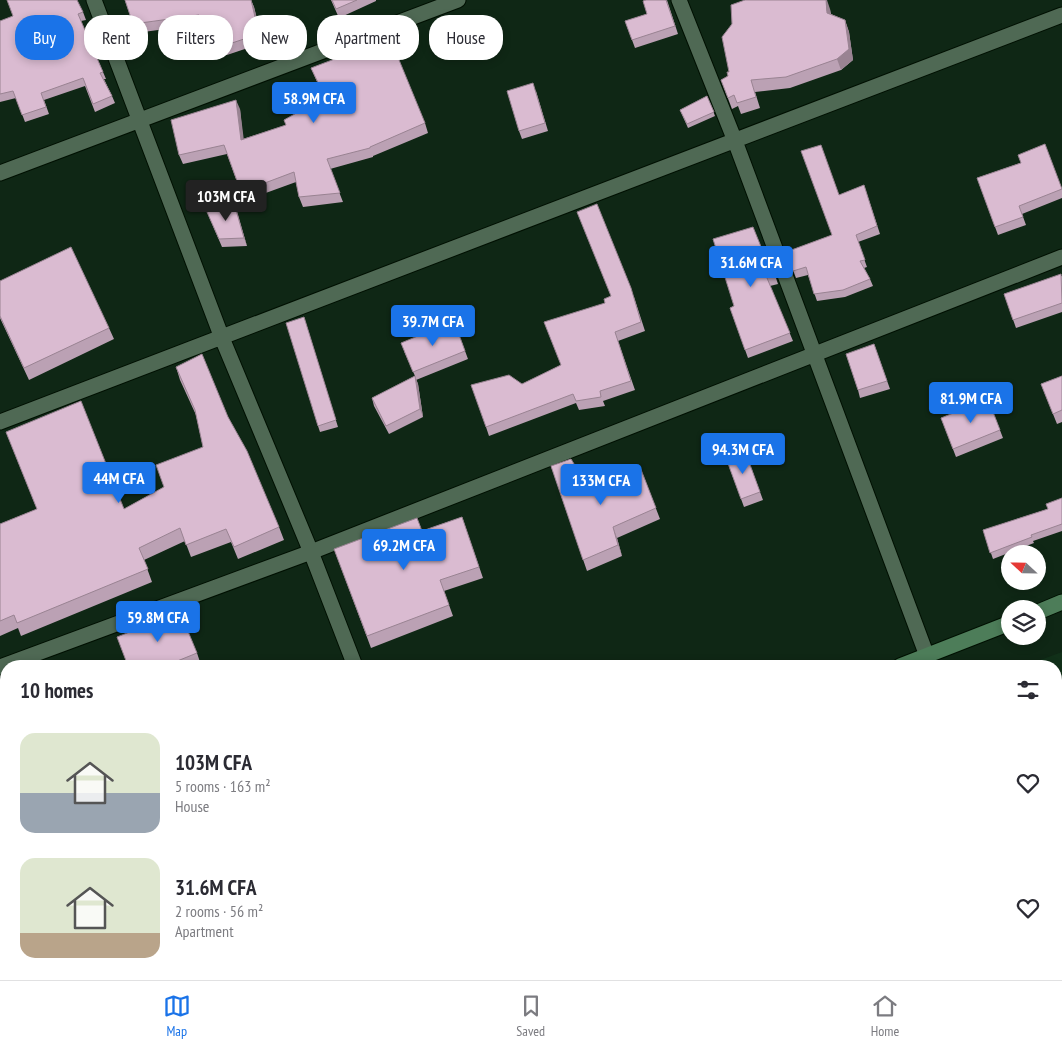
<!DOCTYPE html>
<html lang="en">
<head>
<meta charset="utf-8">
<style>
  :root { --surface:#fff; --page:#f2f2f3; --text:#2b2b33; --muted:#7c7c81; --line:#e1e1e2; --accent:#1a73e8 }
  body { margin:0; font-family:"PT Sans Narrow",sans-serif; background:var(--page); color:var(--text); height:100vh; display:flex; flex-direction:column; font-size:19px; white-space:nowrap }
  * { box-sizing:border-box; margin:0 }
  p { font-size:16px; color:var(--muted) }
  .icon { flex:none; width:28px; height:28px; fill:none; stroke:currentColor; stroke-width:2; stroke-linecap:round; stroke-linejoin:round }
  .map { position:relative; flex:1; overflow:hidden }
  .drawer { position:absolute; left:0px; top:660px; width:1062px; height:320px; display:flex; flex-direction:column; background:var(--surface); border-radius:20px 20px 0 0; box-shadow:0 2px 8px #0003 }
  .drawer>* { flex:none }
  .guide { position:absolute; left:15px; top:15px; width:500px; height:45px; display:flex; gap:10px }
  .needle { width:32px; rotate:292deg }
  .tools { position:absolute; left:1001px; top:545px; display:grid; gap:10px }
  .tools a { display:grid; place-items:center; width:45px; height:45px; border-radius:50%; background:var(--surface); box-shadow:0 2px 8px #0003; font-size:25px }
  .price { position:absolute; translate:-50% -42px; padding:0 11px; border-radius:5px; background:var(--accent); color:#fff; font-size:16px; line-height:32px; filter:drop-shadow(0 1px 2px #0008) }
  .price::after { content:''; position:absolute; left:50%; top:30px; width:15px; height:11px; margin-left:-8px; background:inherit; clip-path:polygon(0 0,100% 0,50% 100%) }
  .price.current { background:#222; color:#fff }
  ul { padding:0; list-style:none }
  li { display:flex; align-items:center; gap:15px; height:125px; padding:0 20px }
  li span { display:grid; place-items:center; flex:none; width:140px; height:100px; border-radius:15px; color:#555 }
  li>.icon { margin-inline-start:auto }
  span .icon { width:60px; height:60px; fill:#fffc; stroke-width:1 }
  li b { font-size:21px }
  h2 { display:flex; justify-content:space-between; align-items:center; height:60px; padding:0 20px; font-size:21px }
  .pill { padding:0 18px; border-radius:20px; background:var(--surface); box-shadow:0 2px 8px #0003; font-size:18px; line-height:45px }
  .pill.current { background:var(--accent); color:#fff }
  .menu { display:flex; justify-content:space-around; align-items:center; height:70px; border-top:1px solid var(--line); background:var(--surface); font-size:14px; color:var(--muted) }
  .menu a { display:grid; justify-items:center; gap:2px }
  .menu .current { color:var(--accent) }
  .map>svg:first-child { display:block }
</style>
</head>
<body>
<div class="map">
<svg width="1062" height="980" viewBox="0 0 1062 980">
  <rect width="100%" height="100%" fill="#0f2715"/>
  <path fill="#113019" d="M 1062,652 L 1062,980 L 581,980 L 578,974 L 1056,974 L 1056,666 L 1024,666 Z
    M 285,974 L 442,974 L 445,980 L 268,980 Z"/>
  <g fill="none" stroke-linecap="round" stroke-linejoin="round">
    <defs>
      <path id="street" d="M 94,0 L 222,338 L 311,552 L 355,666
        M 679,0 L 735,141 L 927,656
        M 0,173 L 458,0
        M 0,422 L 1062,15
        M 0,667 L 311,552 L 1062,257
        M 543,974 L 546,980"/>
      <path id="secondary" d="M 1038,612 L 1062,602
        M 900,666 L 1010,623
        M 82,980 L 98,974"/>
    </defs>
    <use href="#street" stroke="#001002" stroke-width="17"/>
    <use href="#secondary" stroke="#001002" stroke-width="17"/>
    <use href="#street" stroke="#4f6954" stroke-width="15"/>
    <use href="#secondary" stroke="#4d7d59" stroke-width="15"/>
  </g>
  <path fill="#bba1b4" d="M 125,0 L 251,0 L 254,7 L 263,43 L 227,55 L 222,41 L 208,45 L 202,24 L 136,33 Z
    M 331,0 L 376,0 L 376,1 L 339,18 Z
    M 667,0 L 678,34 L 635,48 L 625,21 L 647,14 Z
    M 830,9 L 831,14 L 845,20 L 849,32 L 853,60 L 841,70 L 790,88 L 755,92 L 760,108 L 741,114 L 738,106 L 732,109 L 721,80 L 728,76 L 729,72 Z
    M 83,12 L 86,20 L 81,21 L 103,72 L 106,79 L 104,79 L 112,96 L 115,103 L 95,112 L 85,86 L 44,100 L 49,114 L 25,122 L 16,98 L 0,102 L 0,21 Z
    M 311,68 L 425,123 L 428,133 L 373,156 L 373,157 L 330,169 L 343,202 L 303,207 L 299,197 L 296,182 L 244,201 L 227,154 L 183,164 L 179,155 L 240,109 L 243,139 L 286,125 L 324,98 Z
    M 536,91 L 548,131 L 522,139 L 519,131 Z
    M 707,96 L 715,116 L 688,128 L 680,110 Z
    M 1020,163 L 1062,189 L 1062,198 L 1022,214 L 1026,225 L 998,235 L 977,178 Z
    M 864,185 L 880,234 L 858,242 L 867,267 L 864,268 L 870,279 L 873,286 L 845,297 L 817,301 L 808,275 L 796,278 L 786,252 L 832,235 L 839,195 Z
    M 234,203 L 247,246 L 222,247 L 207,212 Z
    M 769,258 L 778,284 L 770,286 L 793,341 L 748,358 L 730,308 L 734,306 L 766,259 Z
    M 1062,276 L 1062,312 L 1016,328 L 1004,294 Z
    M 0,281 L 109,328 L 114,339 L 29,380 L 0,318 Z
    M 634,297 L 645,331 L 618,341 L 635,390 L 603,401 L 605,406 L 579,410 L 576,403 L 489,436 L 486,427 L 522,384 L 561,365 L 605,303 Z
    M 304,317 L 338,427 L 320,432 L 318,426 Z
    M 454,321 L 468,359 L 416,380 L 416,379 L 418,384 L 423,417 L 389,434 L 374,406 L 372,398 L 415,376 L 404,351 Z
    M 874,344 L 890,389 L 860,398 L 858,390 Z
    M 176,367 L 228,417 L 279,527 L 284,540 L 238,559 L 231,542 L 191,557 L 185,541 L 144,560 L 152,582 L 21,636 L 18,628 L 0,636 L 0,524 L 37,509 L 6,432 L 124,509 L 164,487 L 203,447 L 196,415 L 180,380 Z
    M 1062,376 L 1062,422 L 1057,424 L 1041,384 Z
    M 988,399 L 1003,438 L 956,457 L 941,418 Z
    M 745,451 L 763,500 L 744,507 L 726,458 Z
    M 551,466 L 590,490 L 640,467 L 660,519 L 617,538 L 622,556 L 587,571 Z
    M 1062,498 L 1062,531 L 1033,541 L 1034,543 L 993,559 L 983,530 L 1048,509 Z
    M 462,517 L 483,578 L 444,591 L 453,616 L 371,648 L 334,549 L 422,531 Z
    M 197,653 L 201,665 L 199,666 L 128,666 Z"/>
  <path fill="#998392" d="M 251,0 L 254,7 L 263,43 L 259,34 Z
    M 826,0 L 827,0 L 830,9 L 831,24 L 827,13 Z
    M 845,20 L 849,32 L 853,60 L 841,70 L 837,59 Z
    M 236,100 L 240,109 L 245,149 L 241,140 Z
    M 234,203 L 237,211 L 247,246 L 244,238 Z
    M 415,376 L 418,384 L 423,417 L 420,409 Z
    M 613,527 L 617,538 L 622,556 L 618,545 Z"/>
  <path fill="#dabbd1" stroke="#998392" d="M 7,0 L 77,0 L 83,12 L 78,14 L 103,72 L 100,73 L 112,96 L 93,104 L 83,78 L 41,93 L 46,107 L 22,115 L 13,91 L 0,94 L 0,21 L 13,16 Z
    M 125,0 L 251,0 L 259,34 L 223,46 L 220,31 L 205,36 L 199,15 L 133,24 Z
    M 332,0 L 357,0 L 336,9 Z
    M 646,0 L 666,0 L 675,26 L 632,40 L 625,21 L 647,14 L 643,1 Z
    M 745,0 L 826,0 L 827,13 L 845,20 L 849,49 L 837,59 L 786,77 L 751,80 L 756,97 L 737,103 L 734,95 L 728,98 L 721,80 L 728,76 L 727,72 L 729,72 L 722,37 L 732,24 L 731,5 Z
    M 390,38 L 425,123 L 370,147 L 370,148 L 327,159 L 340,193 L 299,197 L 294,172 L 241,192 L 224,145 L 179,155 L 171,120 L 236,100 L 241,140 L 286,125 L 284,120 L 325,97 L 311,68 Z
    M 533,83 L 545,123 L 519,131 L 507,91 Z
    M 707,96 L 714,112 L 687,124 L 680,110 Z
    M 1045,144 L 1062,189 L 1019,206 L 1023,217 L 995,227 L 977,178 L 1021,163 L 1018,155 Z
    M 821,145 L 839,195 L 864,185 L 877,226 L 856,235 L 865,260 L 860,261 L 870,279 L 843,290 L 814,294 L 806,267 L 793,271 L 786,252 L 832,235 L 801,151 Z
    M 234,203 L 244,238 L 219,239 L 207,212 Z
    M 597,204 L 631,288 L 641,322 L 615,332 L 631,381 L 600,391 L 601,397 L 576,401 L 573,394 L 486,427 L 471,385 L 509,375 L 522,384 L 561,365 L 544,322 L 605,303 L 604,299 L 611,296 L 577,212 Z
    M 753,227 L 766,259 L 769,258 L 775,275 L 767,278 L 790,333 L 745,350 L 730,308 L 734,306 L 713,239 Z
    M 71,247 L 109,328 L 24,368 L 0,316 L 0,281 Z
    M 1061,274 L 1062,303 L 1013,320 L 1004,294 Z
    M 304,317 L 336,420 L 318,426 L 286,323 Z
    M 454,321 L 465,351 L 413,372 L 401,343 Z
    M 874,344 L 887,381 L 858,390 L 846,354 Z
    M 202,354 L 228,417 L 247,451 L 279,527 L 234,547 L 226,529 L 186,545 L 180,528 L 139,548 L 148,569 L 17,623 L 14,615 L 0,621 L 0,524 L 37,509 L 6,432 L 81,401 L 124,509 L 164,487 L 156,465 L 203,447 L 195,410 L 176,367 Z
    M 415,376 L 420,409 L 386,426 L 372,398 Z
    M 1062,376 L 1062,410 L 1053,414 L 1041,384 Z
    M 988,399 L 1000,430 L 953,449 L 941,418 Z
    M 745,451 L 760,492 L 741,499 L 726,458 Z
    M 571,459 L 590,490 L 640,467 L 656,508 L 613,527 L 618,545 L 583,560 L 551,466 Z
    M 1062,498 L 1062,524 L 1031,535 L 1032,537 L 990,553 L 983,530 L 1048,509 L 1046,504 Z
    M 462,517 L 479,567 L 440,580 L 449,605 L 367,636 L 334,549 L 417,518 L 422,531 Z
    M 180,612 L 197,653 L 165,666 L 128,666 L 117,637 Z"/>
</svg>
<div class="tools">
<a><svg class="needle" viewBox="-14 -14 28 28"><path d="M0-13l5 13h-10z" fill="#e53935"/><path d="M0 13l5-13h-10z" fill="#7c7c81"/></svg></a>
<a><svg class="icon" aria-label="layers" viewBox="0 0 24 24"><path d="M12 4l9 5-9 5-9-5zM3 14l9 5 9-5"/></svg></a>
</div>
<b class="price" style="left:314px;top:124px">58.9M CFA</b>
<b class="price current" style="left:226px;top:222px">103M CFA</b>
<b class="price" style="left:751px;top:288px">31.6M CFA</b>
<b class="price" style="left:433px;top:347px">39.7M CFA</b>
<b class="price" style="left:971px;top:424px">81.9M CFA</b>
<b class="price" style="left:743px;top:475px">94.3M CFA</b>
<b class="price" style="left:119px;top:504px">44M CFA</b>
<b class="price" style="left:601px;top:506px">133M CFA</b>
<b class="price" style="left:404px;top:571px">69.2M CFA</b>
<b class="price" style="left:158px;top:643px">59.8M CFA</b>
<div class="guide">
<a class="pill current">Buy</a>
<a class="pill">Rent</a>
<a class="pill">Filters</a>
<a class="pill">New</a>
<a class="pill">Apartment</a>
<a class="pill">House</a>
</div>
<section class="drawer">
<h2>10 homes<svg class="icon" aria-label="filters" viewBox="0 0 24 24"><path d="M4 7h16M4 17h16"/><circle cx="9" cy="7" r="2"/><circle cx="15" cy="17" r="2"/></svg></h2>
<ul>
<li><span style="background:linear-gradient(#dfe7d0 60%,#9aa5b1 0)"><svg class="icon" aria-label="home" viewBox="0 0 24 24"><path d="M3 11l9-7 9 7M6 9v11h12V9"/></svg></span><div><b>103M CFA</b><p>5 rooms · 163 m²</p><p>House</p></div><svg class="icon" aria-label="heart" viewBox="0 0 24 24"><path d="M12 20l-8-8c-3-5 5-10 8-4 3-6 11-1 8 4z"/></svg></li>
<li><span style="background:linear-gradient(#dfe7d0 75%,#b9a48a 0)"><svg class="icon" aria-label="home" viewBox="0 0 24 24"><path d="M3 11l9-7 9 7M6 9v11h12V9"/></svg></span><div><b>31.6M CFA</b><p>2 rooms · 56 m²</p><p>Apartment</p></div><svg class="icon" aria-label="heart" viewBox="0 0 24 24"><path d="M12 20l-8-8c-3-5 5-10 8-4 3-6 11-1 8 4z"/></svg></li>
</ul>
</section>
</div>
<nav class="menu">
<a class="current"><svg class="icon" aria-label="map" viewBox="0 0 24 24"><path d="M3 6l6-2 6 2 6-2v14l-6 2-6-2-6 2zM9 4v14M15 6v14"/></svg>Map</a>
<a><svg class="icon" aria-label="saved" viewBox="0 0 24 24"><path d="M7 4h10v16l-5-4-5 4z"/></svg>Saved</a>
<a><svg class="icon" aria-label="home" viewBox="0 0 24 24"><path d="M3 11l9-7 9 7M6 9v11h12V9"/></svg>Home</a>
</nav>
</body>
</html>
